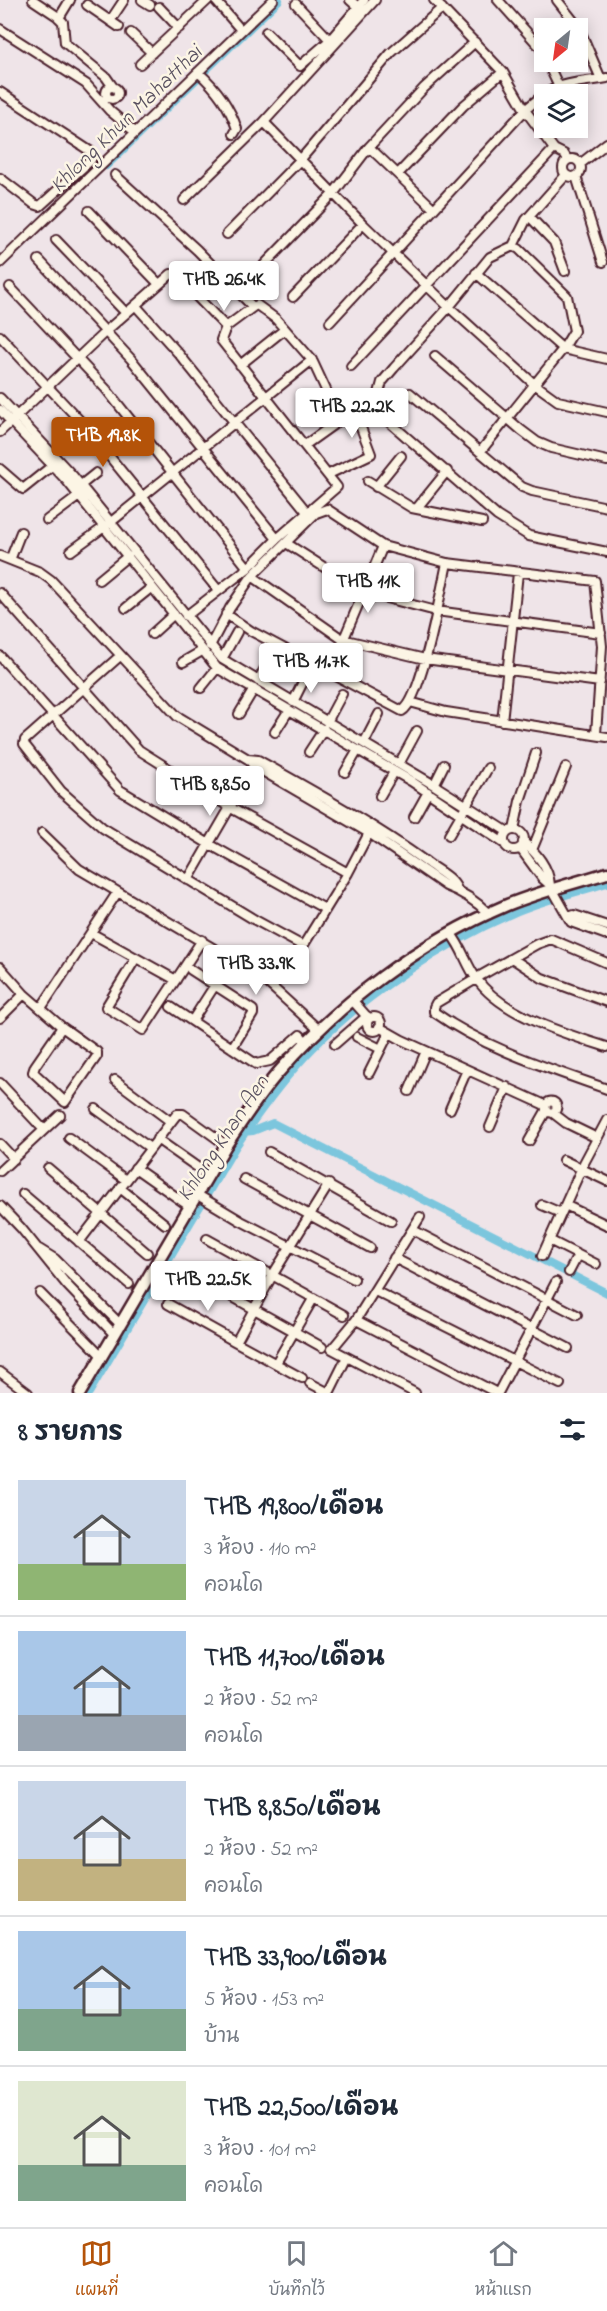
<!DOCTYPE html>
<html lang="th">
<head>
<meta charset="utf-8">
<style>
  :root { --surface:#fff; --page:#f2f2f3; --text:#1f2937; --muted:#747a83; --line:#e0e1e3; --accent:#b45309 }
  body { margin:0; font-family:"Indie Flower","Playpen Sans Thai",sans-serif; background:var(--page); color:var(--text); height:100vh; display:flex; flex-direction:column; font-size:22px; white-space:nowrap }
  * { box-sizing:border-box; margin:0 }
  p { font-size:20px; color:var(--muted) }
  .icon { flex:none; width:33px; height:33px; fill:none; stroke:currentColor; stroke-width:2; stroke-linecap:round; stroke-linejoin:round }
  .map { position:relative; height:1393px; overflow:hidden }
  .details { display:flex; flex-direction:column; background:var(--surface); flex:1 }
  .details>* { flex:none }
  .needle { width:39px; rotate:209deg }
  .buttons { position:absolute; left:534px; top:18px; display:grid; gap:12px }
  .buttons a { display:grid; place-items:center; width:54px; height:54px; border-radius:0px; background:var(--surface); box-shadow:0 3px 15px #0003; font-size:30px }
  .price { position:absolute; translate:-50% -51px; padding:0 14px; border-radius:6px; background:#fff; color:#222; font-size:20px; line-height:39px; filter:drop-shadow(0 2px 3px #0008) }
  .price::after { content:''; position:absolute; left:50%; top:36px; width:18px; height:14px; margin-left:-9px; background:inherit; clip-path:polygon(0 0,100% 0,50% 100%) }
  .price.active { background:var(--accent); color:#fff }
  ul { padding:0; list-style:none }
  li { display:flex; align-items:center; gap:18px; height:150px; padding:0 18px }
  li+li { border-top:2px solid var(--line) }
  li span { display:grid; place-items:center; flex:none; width:168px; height:120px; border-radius:0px; color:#555 }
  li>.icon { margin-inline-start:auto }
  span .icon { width:72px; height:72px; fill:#fffc; stroke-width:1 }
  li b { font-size:26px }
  h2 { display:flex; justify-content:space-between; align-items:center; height:72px; padding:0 18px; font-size:26px }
  .menu { display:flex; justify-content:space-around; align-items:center; height:84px; border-top:2px solid var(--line); background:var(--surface); font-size:16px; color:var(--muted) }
  .menu a { display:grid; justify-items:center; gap:3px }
  .menu .active { color:var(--accent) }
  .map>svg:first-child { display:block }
</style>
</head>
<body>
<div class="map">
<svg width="607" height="1393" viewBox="0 0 607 1393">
  <rect width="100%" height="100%" fill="#efe4e8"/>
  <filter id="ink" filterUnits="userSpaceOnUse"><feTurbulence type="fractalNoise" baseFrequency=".0167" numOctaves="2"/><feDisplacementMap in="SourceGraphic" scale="12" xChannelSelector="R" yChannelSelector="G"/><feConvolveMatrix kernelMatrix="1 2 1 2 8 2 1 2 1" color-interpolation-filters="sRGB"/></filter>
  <g filter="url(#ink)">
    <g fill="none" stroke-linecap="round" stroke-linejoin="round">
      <path stroke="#7cc6dd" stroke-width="8" d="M 106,166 L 279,0
        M 243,1132 L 253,1131 L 273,1123 L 607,1293
        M 89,1393 L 236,1146 C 259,1112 283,1079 312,1049 C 363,996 444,943 511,914 C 542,900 576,893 607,883"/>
      <defs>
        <path id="street" d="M 33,0 L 57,16 L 63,22 L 65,43 L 106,77 L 113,87
          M 142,0 L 150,5
          M 215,0 L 241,30
          M 350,0 L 359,8
          M 434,0 L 503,72 L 525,110 L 554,149 L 564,154 L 568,160
          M 498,0 L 540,47 L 544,55
          M 557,0 L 579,28 L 601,79
          M 296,4 L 330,40
          M 87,5 L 119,27
          M 159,7 L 179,28
          M 59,18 L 70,0
          M 110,21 L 124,0
          M 0,29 L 86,84 L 110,111 L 135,132
          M 266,32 L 300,66 L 330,40 L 364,0
          M 131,33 L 152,53
          M 547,62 L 558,85
          M 140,64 L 208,0
          M 198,72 C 215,87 230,107 237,129 L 234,134
          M106 93a6 6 0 1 1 12 0a6 6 0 1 1-12 0Z
          M 0,92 L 90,151 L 92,156 L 91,160 L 40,206 L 34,204 L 0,178
          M 264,122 L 363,224 L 449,307 L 533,383 L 558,401 L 607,412
          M 369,147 L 434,209
          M563 168a9 9 0 1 1 18 0a9 9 0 1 1-18 0Z
          M 580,164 L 607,143
          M 398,174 L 463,106 L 503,72
          M 115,175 L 197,250 L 253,307
          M 566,175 L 526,220 L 513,246 L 490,257 L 449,307 L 394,368 L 382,382 L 378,397 L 388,421 L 497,516 L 529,536 L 607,552
          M 576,176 L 603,262
          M 184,200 L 264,122 L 375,0
          M 89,211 L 159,284
          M 530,217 L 554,242 L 565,271
          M 227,234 L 301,159 L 391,53 L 442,8
          M 56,240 L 126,313
          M 39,260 L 131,359 L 277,539
          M 0,263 L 273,0
          M 264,265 L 333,194 L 369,147 L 424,88 L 475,42
          M 476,273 L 563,349 L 607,359
          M 10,287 L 106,389 L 248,568
          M 293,297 L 363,224
          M 136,306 L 179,354 L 307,512
          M 330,322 L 525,110 C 559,80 565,85 607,78
          M 0,336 L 84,425 L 218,590
          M 435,356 L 521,430 L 537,442 L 551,448 L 607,461
          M 240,365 L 285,329
          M 351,366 L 554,149
          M 410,393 L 522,487 L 532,491 L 607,507
          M 0,398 L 73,476 L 222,659 L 434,785 L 508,832
          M 0,410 L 67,481 L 217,668 L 411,781 L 505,844
          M 0,432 L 106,331 L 171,274 L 176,275 L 226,327
          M 305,445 L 340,420 L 357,417 L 371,454 L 329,474
          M 480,452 L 563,349 L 574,331 L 567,296 L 519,249 L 513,246
          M 0,469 L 23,489 L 53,465
          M 368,481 L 412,508 L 482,522
          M 81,485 L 96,473
          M 376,487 L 401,456
          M 417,508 L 447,471
          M 47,520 L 79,496
          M 286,543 L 363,592 L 436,611 L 601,633
          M 71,551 L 111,522 L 312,360
          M 0,556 L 40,572 L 51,580 L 177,716 L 238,753 L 248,759 L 258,760 C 315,792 373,824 426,862 C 436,870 452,877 457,889
          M 10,560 L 21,532
          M 252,576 L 342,639 L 425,659 L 600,682
          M 99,580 L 128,556
          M 0,593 L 139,750 L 231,808 L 348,873
          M 126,608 L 152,587
          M 226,614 L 251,631 L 402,711 C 422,700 441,590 447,563
          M 186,616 L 248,568 L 277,539 L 337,487 L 221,340 L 226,327 L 253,307 L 257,305 L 276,319 L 312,360 L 340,420
          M 152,634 L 174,614
          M 210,646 L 230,608 L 252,576 L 316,513 L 327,509 L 383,546 L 447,563 L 595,581 L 602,646 L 596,734
          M 0,656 L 120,790 L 209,844 L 325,909
          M 120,656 L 25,740 L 24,744 L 61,791 L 103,828 L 255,920 L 303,946 L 348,873 L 369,833
          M 222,659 L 237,632
          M 183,662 L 202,651
          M 329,674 L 383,546
          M 258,681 L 272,655
          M 201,688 L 217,668
          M 293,702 L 307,674
          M 410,702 L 446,712 L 607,737
          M 239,714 L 254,689
          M 502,721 L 518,573
          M 327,722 L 342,694
          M 275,732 L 289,710
          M 364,743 L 379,714
          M 309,752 L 324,729
          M 248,759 L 254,766 L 369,833 L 446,886 C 463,892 476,901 489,914
          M 399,764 L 417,731
          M 345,772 L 358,750
          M 434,785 L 444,765
          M 380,796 L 394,772
          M 414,817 L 428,792
          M 514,830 L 520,801 L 536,753
          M504 840a10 10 0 1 1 20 0a10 10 0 1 1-20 0Z
          M 42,833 L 79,869 L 260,976 L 319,1030
          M 449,835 L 488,768
          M 523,842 C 536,852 549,868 550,885
          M 520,848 L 542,878 L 550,885 L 571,922 L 607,935
          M 532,850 L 566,767
          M 188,880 L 254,766
          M 569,917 L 574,915 L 607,926
          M 91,933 L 176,980
          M 451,934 C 462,947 466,964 476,978 C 501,1015 566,1034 607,1047
          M 136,958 L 106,1007 L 143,1030 L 202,940
          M 513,959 L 542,978 L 607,1002
          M 0,967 L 24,994 L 62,1027 L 97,1052 L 97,1056 L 65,1102 L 33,1072 L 35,1066 L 62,1027
          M 191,970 L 253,1010 L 253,1014 L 232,1048
          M 480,976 L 537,944 L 551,939 L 607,963
          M 476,979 L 436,1003 L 434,1007 L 434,1012 C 486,1049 548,1068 607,1089
          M 353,1001 L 369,1019
          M 171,1007 L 256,1064 L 270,1061 L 300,1035 L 306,1042
          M 41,1008 L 117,893
          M367 1024a7 7 0 1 1 14 0a7 7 0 1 1-14 0Z
          M 0,1018 L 24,994
          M 192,1021 L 215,985
          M 379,1027 L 402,1040 L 545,1105
          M 357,1037 L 381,1049
          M 335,1044 L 367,1016
          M 369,1073 L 389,1033
          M 115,1080 L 170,1121
          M 0,1083 L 44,1130
          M 409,1091 L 426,1051
          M545.5 1107a5.5 5.5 0 1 1 11 0a5.5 5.5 0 1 1-11 0Z
          M 96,1109 L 150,1148
          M 450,1109 L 467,1070
          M 553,1113 L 566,1123 L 597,1138
          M 490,1127 L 507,1087
          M 69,1138 L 126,1180
          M 157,1139 L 197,1167
          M 529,1141 L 546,1111
          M 0,1144 L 14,1159
          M 269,1152 L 391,1221
          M 563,1160 L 607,1181
          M 48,1168 L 147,1253
          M 135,1168 L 189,1206
          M 0,1171 L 60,1115
          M 244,1179 L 370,1248
          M 120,1188 L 165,1224
          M 23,1194 L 129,1284
          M 196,1194 L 241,1221 L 354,1279
          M 542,1205 L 561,1213
          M 565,1205 L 607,1225
          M 0,1206 L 21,1228 L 67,1285 L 114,1334
          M 413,1230 L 577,1315
          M 207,1239 L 344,1315
          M 549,1240 L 596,1264
          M 79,1242 L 177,1114 L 183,1114 L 226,1145
          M 39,1249 L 55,1259 L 120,1324
          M 542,1256 L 584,1163 L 607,1120
          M 394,1258 L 568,1348
          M 188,1272 L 322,1347
          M 569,1272 L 578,1255
          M 375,1291 L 560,1384
          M 40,1293 L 102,1356
          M 168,1304 L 236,1342
          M 356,1320 L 497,1393
          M 276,1363 L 313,1299
          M 0,1372 L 28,1393
          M 302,1378 L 236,1342 L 272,1276 L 329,1184
          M 310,1383 L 329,1393
          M 329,1393 L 347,1357
          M 415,1393 L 332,1349 L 356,1320 L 420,1217
          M 498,1393 L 556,1282"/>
        <path id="secondary" d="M 80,1393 L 226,1145 C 242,1121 258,1096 277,1074 C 338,1003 420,942 507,905 C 539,892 574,883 607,873"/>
      </defs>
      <use href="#street" stroke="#4a1f2b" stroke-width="12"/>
      <use href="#secondary" stroke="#4a1f2b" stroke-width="15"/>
      <use href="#street" stroke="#fcf5e5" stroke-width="8"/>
      <use href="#secondary" stroke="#fcf5e5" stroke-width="10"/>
    </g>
  </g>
  <g text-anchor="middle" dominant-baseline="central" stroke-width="5" stroke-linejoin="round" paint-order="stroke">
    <g font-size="22" font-style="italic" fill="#595160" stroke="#fcf5e5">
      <text transform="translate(127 120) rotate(-44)">Khlong Khun Mahatthai</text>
      <text transform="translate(224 1139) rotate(-56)">Khlong Khan Aen</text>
    </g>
  </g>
</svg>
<div class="buttons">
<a><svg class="needle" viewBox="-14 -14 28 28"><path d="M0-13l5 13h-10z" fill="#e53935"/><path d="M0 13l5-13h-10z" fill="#747a83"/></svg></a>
<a><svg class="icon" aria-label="layers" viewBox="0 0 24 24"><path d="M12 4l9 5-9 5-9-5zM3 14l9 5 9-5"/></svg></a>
</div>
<b class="price" style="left:224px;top:312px">THB 26.4K</b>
<b class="price" style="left:352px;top:439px">THB 22.2K</b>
<b class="price active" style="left:103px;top:468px">THB 19.8K</b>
<b class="price" style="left:368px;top:614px">THB 11K</b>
<b class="price" style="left:311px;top:694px">THB 11.7K</b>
<b class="price" style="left:210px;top:817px">THB 8,850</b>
<b class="price" style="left:256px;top:996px">THB 33.9K</b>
<b class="price" style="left:208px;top:1312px">THB 22.5K</b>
</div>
<section class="details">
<h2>8 รายการ<svg class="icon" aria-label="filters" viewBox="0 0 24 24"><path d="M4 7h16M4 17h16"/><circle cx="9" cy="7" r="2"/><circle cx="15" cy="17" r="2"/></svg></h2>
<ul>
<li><span style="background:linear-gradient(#c9d6e8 70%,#8fb573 0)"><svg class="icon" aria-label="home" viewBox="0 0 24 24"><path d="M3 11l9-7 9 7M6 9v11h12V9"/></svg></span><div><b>THB 19,800/เดือน</b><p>3 ห้อง · 110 m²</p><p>คอนโด</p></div></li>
<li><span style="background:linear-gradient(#a9c7e8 70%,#9aa5b1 0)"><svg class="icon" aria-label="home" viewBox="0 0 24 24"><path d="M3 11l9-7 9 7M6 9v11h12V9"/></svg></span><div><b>THB 11,700/เดือน</b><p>2 ห้อง · 52 m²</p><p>คอนโด</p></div></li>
<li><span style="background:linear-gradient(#c9d6e8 65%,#c2b280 0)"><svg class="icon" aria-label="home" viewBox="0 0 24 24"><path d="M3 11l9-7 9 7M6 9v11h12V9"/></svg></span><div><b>THB 8,850/เดือน</b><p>2 ห้อง · 52 m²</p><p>คอนโด</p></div></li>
<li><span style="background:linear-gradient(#a9c7e8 65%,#7fa58c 0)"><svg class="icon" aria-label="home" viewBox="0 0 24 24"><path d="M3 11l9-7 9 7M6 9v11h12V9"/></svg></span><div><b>THB 33,900/เดือน</b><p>5 ห้อง · 153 m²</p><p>บ้าน</p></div></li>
<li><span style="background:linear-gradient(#dfe7d0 70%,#7fa58c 0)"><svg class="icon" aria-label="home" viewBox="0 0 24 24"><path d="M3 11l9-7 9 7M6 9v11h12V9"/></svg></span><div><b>THB 22,500/เดือน</b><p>3 ห้อง · 101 m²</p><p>คอนโด</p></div></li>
</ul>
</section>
<nav class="menu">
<a class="active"><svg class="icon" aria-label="map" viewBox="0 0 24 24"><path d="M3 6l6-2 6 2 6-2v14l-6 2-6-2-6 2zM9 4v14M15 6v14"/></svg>แผนที่</a>
<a><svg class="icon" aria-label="saved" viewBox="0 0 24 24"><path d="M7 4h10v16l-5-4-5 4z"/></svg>บันทึกไว้</a>
<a><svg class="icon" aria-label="home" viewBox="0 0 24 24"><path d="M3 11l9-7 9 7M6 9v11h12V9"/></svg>หน้าแรก</a>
</nav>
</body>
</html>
